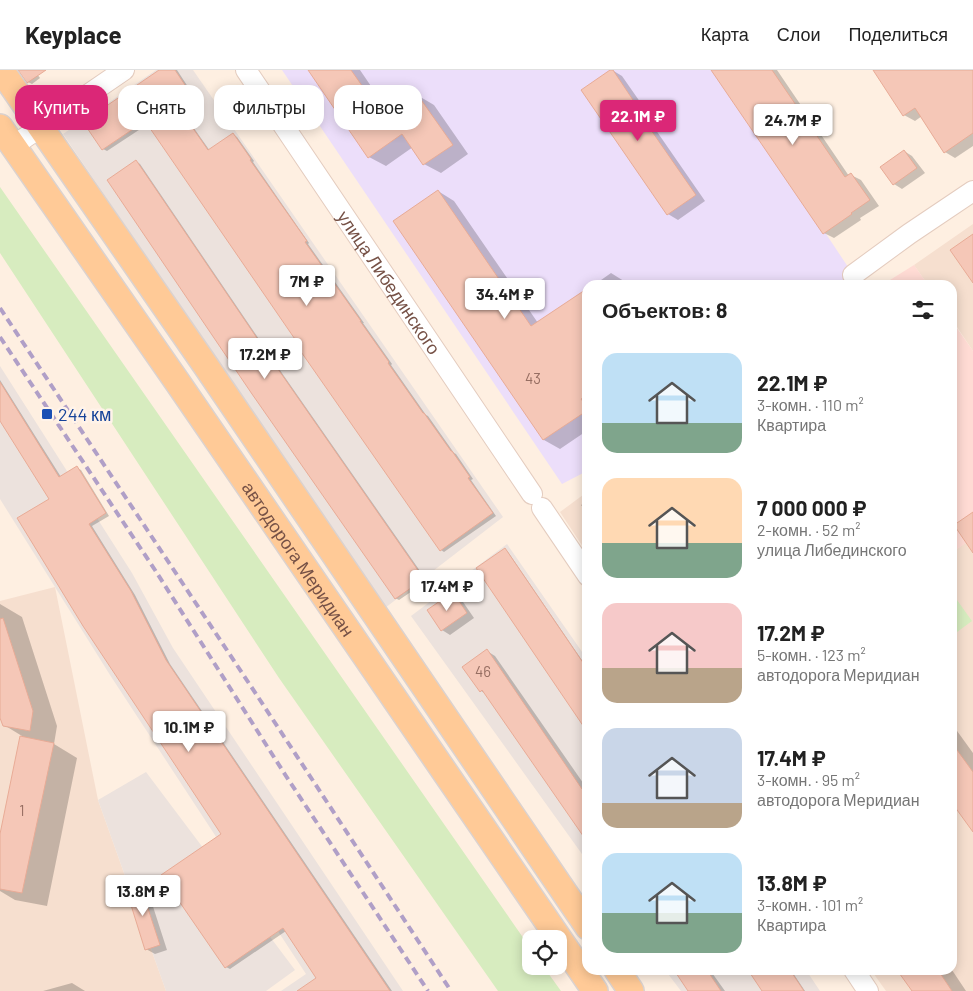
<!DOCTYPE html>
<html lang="ru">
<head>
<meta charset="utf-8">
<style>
  :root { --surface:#fff; --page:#f6f6f6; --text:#222; --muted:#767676; --line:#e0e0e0; --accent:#db2777 }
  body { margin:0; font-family:Barlow,sans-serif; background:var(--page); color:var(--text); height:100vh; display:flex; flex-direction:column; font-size:19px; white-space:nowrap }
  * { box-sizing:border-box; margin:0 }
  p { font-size:16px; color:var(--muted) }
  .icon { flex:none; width:28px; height:28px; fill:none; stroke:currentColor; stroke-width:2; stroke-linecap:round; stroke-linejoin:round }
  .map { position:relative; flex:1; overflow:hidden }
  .panel { position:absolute; left:582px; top:210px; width:375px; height:695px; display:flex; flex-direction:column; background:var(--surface); border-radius:15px; box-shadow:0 2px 12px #0003 }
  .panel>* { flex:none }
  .top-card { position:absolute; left:15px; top:15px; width:475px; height:45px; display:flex; gap:10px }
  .buttons { position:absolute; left:522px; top:860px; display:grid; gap:10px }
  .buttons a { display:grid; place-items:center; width:45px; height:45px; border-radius:10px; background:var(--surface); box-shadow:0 2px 12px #0003; font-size:25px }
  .price { position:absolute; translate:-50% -42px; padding:0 11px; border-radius:5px; background:#fff; color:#222; font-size:16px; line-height:32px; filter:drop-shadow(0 1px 2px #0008) }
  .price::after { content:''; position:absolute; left:50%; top:30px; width:15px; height:11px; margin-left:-8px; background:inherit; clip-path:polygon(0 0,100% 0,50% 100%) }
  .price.active { background:var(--accent); color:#fff }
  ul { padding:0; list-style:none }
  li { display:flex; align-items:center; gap:15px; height:125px; padding:0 20px }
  li span { display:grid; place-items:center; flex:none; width:140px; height:100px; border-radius:15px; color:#555 }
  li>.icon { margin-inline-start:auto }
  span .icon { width:60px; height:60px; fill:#fffc; stroke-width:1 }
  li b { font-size:21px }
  h2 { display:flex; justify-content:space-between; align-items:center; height:60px; padding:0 20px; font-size:21px }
  .chip { padding:0 18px; border-radius:15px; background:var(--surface); box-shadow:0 2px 12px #0003; font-size:18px; line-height:45px }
  .chip.active { background:var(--accent); color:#fff }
  header { display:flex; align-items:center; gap:30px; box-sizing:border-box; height:70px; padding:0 25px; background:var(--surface); border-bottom:1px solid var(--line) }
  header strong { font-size:24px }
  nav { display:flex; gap:28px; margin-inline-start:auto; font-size:18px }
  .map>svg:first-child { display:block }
</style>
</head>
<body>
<header>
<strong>Keyplace</strong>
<nav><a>Карта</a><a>Слои</a><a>Поделиться</a></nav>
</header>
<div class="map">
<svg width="973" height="921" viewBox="0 0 973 921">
  <rect width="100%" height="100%" fill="#feefe1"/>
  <path fill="#f6dfcf" d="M 973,154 L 973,281 L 953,251 L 952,215 L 928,215 L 914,195 Z
    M 587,422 L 587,483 L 560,442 Z
    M 973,468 L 973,921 L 886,921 L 871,900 L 952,900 L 952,482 Z
    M 55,517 L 98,730 L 166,921 L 0,921 L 0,531 Z"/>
  <path fill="#ffdbd4" d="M 914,195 L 928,215 L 882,215 Z
    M 952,251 L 973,281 L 973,468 L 953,482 Z"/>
  <path fill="#ece2dd" d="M 156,0 L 193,0 L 503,447 L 385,538 L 63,64 Z
    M 0,296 L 132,503 L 173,578 L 403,921 L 281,921 L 306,904 L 110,605 L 0,429 Z
    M 507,474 L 587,589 L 587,791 L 411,546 Z
    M 146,702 L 295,900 L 266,921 L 166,921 L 98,730 Z
    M 665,900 L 806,900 L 820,921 L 681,921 Z"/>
  <path fill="#ecdefa" d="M 282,0 L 717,0 L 860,215 L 588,215 L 587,401 L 562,414 Z"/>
  <path fill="#d7ecbf" d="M 0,117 L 531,879 L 531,896 L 543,896 L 561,921 L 498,921 L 279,608 L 0,183 Z
    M 952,523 L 972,551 L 953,565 L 952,565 Z"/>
  <path fill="#0003" d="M 20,0 L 43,0 L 37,4 L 40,8 L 32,14 L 28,12 Z
    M 161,0 L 177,0 L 192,23 L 177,34 L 210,81 L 233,64 L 237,67 L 254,91 L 253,92 L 309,173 L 308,174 L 364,253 L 363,253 L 392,294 L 391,295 L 426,345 L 428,346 L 454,383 L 456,384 L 473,409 L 471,410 L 496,446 L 444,482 L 441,480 L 148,54 L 107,81 L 103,79 Z
    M 309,0 L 360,0 L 390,44 L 417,25 L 434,35 L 468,84 L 441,103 L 424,94 L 413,77 L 386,96 L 369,87 Z
    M 612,0 L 622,6 L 645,39 L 642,40 L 705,131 L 678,150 L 668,144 Z
    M 713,0 L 777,0 L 849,106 L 851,105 L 861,110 L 879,136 L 860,148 L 861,150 L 834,168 L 824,163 Z
    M 875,0 L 973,0 L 973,76 L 955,88 L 945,82 L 922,46 L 915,51 L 904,45 Z
    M 904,81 L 912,86 L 925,103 L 902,119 L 894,114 Z
    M 136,91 L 140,94 L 284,306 L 427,511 L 399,530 L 395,528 Z
    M 438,121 L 454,131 L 538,253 L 588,219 L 588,360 L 560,379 L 544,370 L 394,151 Z
    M 611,203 L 627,213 L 629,215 L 594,215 Z
    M 0,310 L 61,407 L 77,398 L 81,400 L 109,446 L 92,456 L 135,525 L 170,594 L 392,921 L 299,921 L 317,908 L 286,861 L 230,899 L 226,897 L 222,764 L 50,429 L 0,349 Z
    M 588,430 L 588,444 L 581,435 Z
    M 505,480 L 508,482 L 588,599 L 588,661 Z
    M 453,524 L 461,529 L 474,548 L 450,565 L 442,560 Z
    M 0,534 L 22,547 L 57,656 L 54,674 L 77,688 L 47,836 L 15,830 L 0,821 L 0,771 L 22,666 L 4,655 L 0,644 Z
    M 487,581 L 495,586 L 588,720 L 588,771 L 486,624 L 481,621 L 464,597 Z
    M 952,654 L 973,683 L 973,760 L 952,730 Z
    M 140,816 L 148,821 L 167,880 L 155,884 L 146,879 Z
    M 675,900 L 710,900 L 725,921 L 690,921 Z
    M 749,900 L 791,900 L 805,921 L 763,921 Z
    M 899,900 L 952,900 L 966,921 L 913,921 Z
    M 72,913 L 85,921 L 43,921 Z"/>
  <path fill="#f5c7b7" stroke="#e8ab96" d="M 18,0 L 46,0 L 27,13 Z
    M 159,0 L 175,0 L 189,21 L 174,31 L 208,80 L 233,63 L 251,89 L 250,90 L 307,171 L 305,172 L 361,251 L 360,251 L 389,292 L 388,293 L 423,343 L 424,343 L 451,381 L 452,381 L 470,407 L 468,408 L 493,443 L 440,481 L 297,276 L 299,275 L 145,51 L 102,80 L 83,52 Z
    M 308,0 L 351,0 L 384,47 L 417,24 L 453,75 L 423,95 L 402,64 L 368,88 Z
    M 610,0 L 613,0 L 635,33 L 633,34 L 696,125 L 667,145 L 581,20 Z
    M 711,0 L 772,0 L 845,107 L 851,103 L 870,130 L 851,143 L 852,144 L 823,164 Z
    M 873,0 L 973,0 L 973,63 L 944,83 L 915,38 L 903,46 Z
    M 904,80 L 917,98 L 893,115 L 880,97 Z
    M 136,90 L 280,302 L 424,509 L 395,529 L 252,324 L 107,110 Z
    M 438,120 L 531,256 L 588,218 L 588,324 L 581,329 L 588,338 L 588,340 L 543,370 L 393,151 Z
    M 973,164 L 973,213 L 950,180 Z
    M 0,312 L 59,407 L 77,396 L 106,443 L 89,454 L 131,521 L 166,590 L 390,921 L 297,921 L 316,908 L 283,858 L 225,898 L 161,805 L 221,764 L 83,556 L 17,448 L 49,429 L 0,351 Z
    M 973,442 L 973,483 L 954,455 Z
    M 505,478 L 588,600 L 588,663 L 476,498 Z
    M 453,522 L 467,543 L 441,561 L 427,540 Z
    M 3,548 L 33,641 L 30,661 L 3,656 L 0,648 L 0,549 Z
    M 487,579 L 582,719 L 588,716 L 588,773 L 482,620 L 480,622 L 462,597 Z
    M 20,666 L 54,673 L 22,823 L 0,819 L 0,764 Z
    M 952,673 L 973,702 L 973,762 L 952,733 Z
    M 140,814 L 160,875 L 145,880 L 126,819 Z
    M 674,900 L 707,900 L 721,921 L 688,921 Z
    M 748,900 L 790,900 L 804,921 L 762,921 Z
    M 897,900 L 938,900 L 952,921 L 912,921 Z"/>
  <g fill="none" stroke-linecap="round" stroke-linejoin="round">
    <defs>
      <g id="minor">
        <path id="s1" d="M 246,0 L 532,424"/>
        <path d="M 13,76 L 124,0"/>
        <path d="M 853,205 L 909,164 L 973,121"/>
        <path d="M 542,438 L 588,506"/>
        <path d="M 854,900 L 868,921"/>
      </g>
      <g id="major">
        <path d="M 1,0 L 206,296 L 588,857"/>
        <path id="s2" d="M 0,57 L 178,313 L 595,921"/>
        <path d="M 617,900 L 631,921"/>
      </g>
    </defs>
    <use href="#minor" stroke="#e4ccbf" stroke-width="22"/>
    <use href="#major" stroke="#dbd2cf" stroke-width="28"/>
    <use href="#minor" stroke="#fff" stroke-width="20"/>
    <use href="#major" stroke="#ffca97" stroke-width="25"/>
    <path stroke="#b09fc7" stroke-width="4" stroke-dasharray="8 5" stroke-linecap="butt" d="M 0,238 L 260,630 L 451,921
      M 0,267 L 155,500 L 286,706 L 428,921"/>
  </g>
  <rect fill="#1a4fb4" stroke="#fff3e9" stroke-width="2" x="41" y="338" width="12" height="12" rx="2.5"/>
  <g text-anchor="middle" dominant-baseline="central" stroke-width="5" stroke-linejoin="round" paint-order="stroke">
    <g font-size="15" fill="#966e62">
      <text x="533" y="308">43</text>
      <text x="483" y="601">46</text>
      <text x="22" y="740">1</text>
    </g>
    <g font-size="18" fill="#765146" stroke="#fff3e9">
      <text stroke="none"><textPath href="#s1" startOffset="256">улица Либединского</textPath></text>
      <text stroke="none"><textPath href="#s2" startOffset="525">автодорога Меридиан</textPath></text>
    </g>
    <g font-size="18" fill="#164399" stroke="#fff3e9" text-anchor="start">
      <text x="58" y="344">244 км</text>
    </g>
  </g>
</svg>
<div class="buttons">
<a><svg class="icon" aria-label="locate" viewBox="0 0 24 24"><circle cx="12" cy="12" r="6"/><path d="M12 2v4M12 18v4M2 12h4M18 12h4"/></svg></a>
</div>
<b class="price active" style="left:638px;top:72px">22.1M ₽</b>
<b class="price" style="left:793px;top:76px">24.7M ₽</b>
<b class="price" style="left:307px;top:237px">7M ₽</b>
<b class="price" style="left:505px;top:250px">34.4M ₽</b>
<b class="price" style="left:265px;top:310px">17.2M ₽</b>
<b class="price" style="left:447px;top:542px">17.4M ₽</b>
<b class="price" style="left:189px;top:683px">10.1M ₽</b>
<b class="price" style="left:143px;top:847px">13.8M ₽</b>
<div class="top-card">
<a class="chip active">Купить</a>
<a class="chip">Снять</a>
<a class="chip">Фильтры</a>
<a class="chip">Новое</a>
</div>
<section class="panel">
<h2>Объектов: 8<svg class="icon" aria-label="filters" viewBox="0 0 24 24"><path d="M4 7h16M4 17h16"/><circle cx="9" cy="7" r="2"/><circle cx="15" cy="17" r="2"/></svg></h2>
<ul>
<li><span style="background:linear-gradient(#bfe0f5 70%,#7fa58c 0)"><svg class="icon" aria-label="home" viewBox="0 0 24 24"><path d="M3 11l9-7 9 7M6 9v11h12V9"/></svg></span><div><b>22.1M ₽</b><p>3-комн. · 110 m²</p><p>Квартира</p></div></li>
<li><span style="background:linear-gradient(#ffd9b3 65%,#7fa58c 0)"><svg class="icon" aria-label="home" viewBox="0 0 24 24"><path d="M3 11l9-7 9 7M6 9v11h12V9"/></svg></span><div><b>7 000 000 ₽</b><p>2-комн. · 52 m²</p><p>улица Либединского</p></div></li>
<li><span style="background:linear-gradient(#f6c9c9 65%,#b9a48a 0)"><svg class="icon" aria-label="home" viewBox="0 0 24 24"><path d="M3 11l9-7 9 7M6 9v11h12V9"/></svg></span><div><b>17.2M ₽</b><p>5-комн. · 123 m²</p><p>автодорога Меридиан</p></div></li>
<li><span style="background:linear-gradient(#c9d6e8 75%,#b9a48a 0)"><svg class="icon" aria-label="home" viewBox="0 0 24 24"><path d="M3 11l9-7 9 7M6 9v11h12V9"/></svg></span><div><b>17.4M ₽</b><p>3-комн. · 95 m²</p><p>автодорога Меридиан</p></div></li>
<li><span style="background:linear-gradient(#bfe0f5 60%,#7fa58c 0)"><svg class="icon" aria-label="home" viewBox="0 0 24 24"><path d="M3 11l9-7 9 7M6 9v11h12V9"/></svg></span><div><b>13.8M ₽</b><p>3-комн. · 101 m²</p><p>Квартира</p></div></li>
</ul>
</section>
</div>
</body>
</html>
